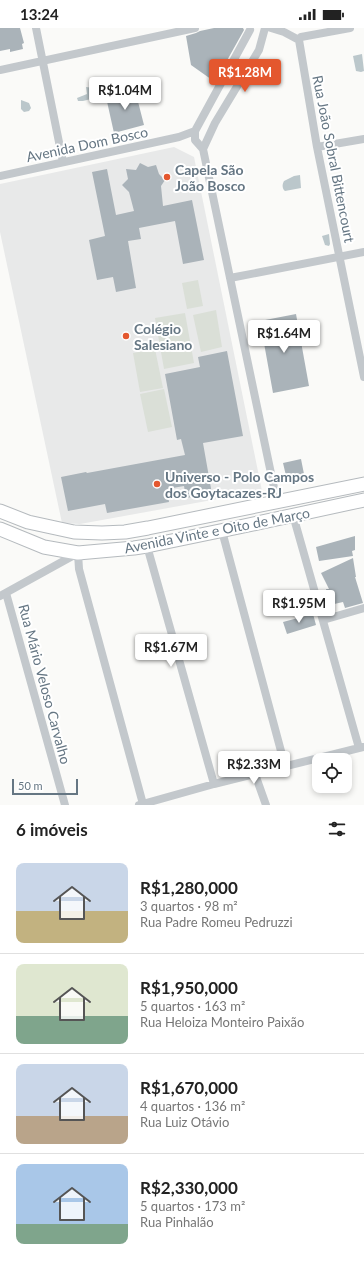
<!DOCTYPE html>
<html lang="pt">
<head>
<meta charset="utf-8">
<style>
  :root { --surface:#fff; --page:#f6f6f6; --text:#222; --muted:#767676; --line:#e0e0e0; --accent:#e4572e }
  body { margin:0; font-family:Lato,sans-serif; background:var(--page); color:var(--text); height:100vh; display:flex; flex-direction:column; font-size:15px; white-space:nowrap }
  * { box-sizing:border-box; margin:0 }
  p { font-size:13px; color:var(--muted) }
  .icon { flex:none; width:22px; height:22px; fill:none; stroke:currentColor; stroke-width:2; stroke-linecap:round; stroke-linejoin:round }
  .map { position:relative; height:777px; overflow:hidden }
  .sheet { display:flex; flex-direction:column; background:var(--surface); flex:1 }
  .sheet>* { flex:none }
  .tools { position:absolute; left:312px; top:725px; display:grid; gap:8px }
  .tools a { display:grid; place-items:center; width:40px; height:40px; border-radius:8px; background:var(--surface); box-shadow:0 2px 6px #0003; font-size:20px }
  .scale { position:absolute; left:12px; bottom:10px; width:66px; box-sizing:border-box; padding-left:4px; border:2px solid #657683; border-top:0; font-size:11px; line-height:14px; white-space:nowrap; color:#657683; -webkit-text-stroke:3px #fff; paint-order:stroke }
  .price { position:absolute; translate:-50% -34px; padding:0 9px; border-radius:4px; background:#fff; color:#222; font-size:13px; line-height:26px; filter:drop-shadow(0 1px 2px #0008) }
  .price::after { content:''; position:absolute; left:50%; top:24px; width:12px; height:9px; margin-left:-6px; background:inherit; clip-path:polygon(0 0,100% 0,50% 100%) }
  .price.selected { background:var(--accent); color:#fff }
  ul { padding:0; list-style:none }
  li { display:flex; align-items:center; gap:12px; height:100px; padding:0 16px }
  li+li { border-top:1px solid var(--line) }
  li span { display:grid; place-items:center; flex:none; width:112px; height:80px; border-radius:8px; color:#555 }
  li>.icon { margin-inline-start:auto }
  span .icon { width:48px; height:48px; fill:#fffc; stroke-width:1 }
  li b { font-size:17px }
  h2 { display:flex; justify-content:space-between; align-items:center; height:48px; padding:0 16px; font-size:17px }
  .status { display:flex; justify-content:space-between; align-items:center; height:28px; padding:0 20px; background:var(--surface); direction:ltr }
  .status svg { height:11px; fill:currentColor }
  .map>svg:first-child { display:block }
</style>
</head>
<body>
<div class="status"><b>13:24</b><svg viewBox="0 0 49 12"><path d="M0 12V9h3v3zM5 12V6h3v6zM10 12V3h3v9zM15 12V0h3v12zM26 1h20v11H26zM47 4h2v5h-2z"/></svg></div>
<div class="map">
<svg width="364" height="777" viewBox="0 0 364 777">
  <rect width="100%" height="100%" fill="#fafaf8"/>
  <path fill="#e8e9e9" d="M 174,119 L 194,129 L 262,463 L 80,496 L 62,495 L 0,204 L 0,156 Z"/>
  <path fill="#dadfd7" d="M 198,252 L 203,278 L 187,281 L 182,255 Z
    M 216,282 L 222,319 L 201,324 L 193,287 Z
    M 185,285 L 194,335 L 164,341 L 155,290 Z
    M 155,321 L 163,360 L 140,364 L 133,325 Z
    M 164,361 L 172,399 L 148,404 L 140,366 Z"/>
  <path fill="#bbc7cb" d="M 362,26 L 364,43 L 361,44 L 356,43 L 353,28 Z
    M 86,59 L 94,60 L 97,67 L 92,69 L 91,71 L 83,73 L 78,73 L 77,70 L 87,66 Z
    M 21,72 L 29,75 L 31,80 L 29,83 L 24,84 L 21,81 Z
    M 300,147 L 301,160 L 285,163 C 282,160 282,157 284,153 L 294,148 Z
    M 329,206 L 330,216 L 329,218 L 325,217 L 322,208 Z"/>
  <path fill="#aab3b9" d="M 0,0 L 20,0 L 24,15 L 22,16 L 23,21 L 10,24 L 10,21 L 0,23 Z
    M 214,0 L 243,0 L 244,2 L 215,54 L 191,37 L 186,8 L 196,5 L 200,3 Z
    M 135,62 L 144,97 L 114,105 L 106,69 Z
    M 140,135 L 148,139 L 156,137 L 159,146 L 165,152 L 161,158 L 163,178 L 192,172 L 204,232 L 183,236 L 175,193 L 139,200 L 141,211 L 128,213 L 136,260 L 116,264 L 113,249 L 97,252 L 89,212 L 105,208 L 92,144 L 107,141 L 116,187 L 134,183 L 129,164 L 122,157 L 128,151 L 126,141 L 136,142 Z
    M 296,286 L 309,358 L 273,365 L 260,293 Z
    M 227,323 L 243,408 L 203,415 L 212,466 L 186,470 L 184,458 L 167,461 L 169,474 L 107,485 L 105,476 L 68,483 L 61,449 L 86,444 L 87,445 L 185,427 L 181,411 L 177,412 L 165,346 L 200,339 L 198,329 Z
    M 301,431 L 305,451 L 289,454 L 287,452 L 283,435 Z
    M 355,508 L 355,522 L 352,523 L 353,528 L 319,533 L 316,519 Z
    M 353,530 L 356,549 L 355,549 L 363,575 L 345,580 L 343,574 L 330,577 L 326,561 L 329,561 L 321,545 Z
    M 313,586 L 316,597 L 287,606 L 283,594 Z"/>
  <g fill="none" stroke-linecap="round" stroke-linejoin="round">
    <defs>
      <path id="primary" d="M 0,483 L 28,494 L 74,504 L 102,505 L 125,504 L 148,500 L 364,456
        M 0,501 L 44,519 L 78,525 L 134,520 L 147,518 L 239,499 L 364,472"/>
    </defs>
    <use href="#primary" stroke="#b5babe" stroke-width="15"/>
    <path stroke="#c3c8cc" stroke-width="8" d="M 36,0 L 63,134
      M 265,0 L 259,22 L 215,95 L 203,121 L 277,474
      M 271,0 L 284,4 L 299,12
      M 299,12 L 317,119 L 364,349
      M 299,12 L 301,9 L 350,0
      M 0,42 L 195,0
      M 317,119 L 364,111
      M 203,121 L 195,112 L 195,103 L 250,2
      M 0,148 L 179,109 L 195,103
      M 230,250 L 364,224
      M 293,487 L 359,720
      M 222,503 L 285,738
      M 147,518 L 214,756
      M 6,565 L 65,777
      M 0,568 L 78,525 L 79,541 L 143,776
      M 323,592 L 364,580
      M 255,746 L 266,777
      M 139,777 L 214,756 L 363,719"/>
    <use href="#primary" stroke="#fff" stroke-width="13"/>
  </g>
  <g fill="#e4572e" stroke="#fff" stroke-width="1.5">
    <circle cx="167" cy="149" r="4"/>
    <circle cx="126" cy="308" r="4"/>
    <circle cx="157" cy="456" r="4"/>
  </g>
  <g text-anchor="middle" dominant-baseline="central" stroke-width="4" stroke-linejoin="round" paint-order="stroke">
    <g font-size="14" fill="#657683" stroke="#fff">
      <text transform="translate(87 116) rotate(-12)">Avenida Dom Bosco</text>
      <text transform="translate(334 131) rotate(79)">Rua João Sobral Bittencourt</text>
      <text transform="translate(217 502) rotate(-11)">Avenida Vinte e Oito de Março</text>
      <text transform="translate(45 656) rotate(75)">Rua Mário Veloso Carvalho</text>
    </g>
    <g font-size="14" font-weight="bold" fill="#657683" stroke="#fff" text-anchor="start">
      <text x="175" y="141">Capela São<tspan x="175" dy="16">João Bosco</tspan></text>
      <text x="134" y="300">Colégio<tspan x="134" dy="16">Salesiano</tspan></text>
      <text x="165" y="448">Universo - Polo Campos<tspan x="165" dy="16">dos Goytacazes-RJ</tspan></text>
    </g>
  </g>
</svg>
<div class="tools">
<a><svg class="icon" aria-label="locate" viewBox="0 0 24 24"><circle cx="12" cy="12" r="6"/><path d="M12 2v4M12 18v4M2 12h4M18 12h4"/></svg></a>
</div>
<div class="scale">50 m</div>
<b class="price selected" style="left:245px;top:65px">R$1.28M</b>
<b class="price" style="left:125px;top:83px">R$1.04M</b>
<b class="price" style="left:284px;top:326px">R$1.64M</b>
<b class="price" style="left:299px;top:596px">R$1.95M</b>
<b class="price" style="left:171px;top:640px">R$1.67M</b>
<b class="price" style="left:254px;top:757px">R$2.33M</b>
</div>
<section class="sheet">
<h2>6 imóveis<svg class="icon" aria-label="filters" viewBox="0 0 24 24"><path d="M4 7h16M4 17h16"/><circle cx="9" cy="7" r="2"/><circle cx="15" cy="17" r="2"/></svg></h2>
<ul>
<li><span style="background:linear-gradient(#c9d6e8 60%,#c2b280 0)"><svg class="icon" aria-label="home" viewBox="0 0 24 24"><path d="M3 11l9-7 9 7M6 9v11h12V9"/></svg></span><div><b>R$1,280,000</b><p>3 quartos · 98 m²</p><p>Rua Padre Romeu Pedruzzi</p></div></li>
<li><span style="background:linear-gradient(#dfe7d0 65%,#7fa58c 0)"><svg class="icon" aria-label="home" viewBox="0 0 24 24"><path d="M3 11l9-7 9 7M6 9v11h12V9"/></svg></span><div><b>R$1,950,000</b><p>5 quartos · 163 m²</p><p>Rua Heloiza Monteiro Paixão</p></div></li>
<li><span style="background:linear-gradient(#c9d6e8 65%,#b9a48a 0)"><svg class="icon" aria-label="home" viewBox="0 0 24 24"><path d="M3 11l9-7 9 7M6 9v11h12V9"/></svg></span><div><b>R$1,670,000</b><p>4 quartos · 136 m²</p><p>Rua Luiz Otávio</p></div></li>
<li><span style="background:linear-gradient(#a9c7e8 75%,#7fa58c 0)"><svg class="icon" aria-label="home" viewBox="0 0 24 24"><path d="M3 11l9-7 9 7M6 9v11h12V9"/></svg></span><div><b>R$2,330,000</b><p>5 quartos · 173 m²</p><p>Rua Pinhalão</p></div></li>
</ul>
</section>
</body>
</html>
